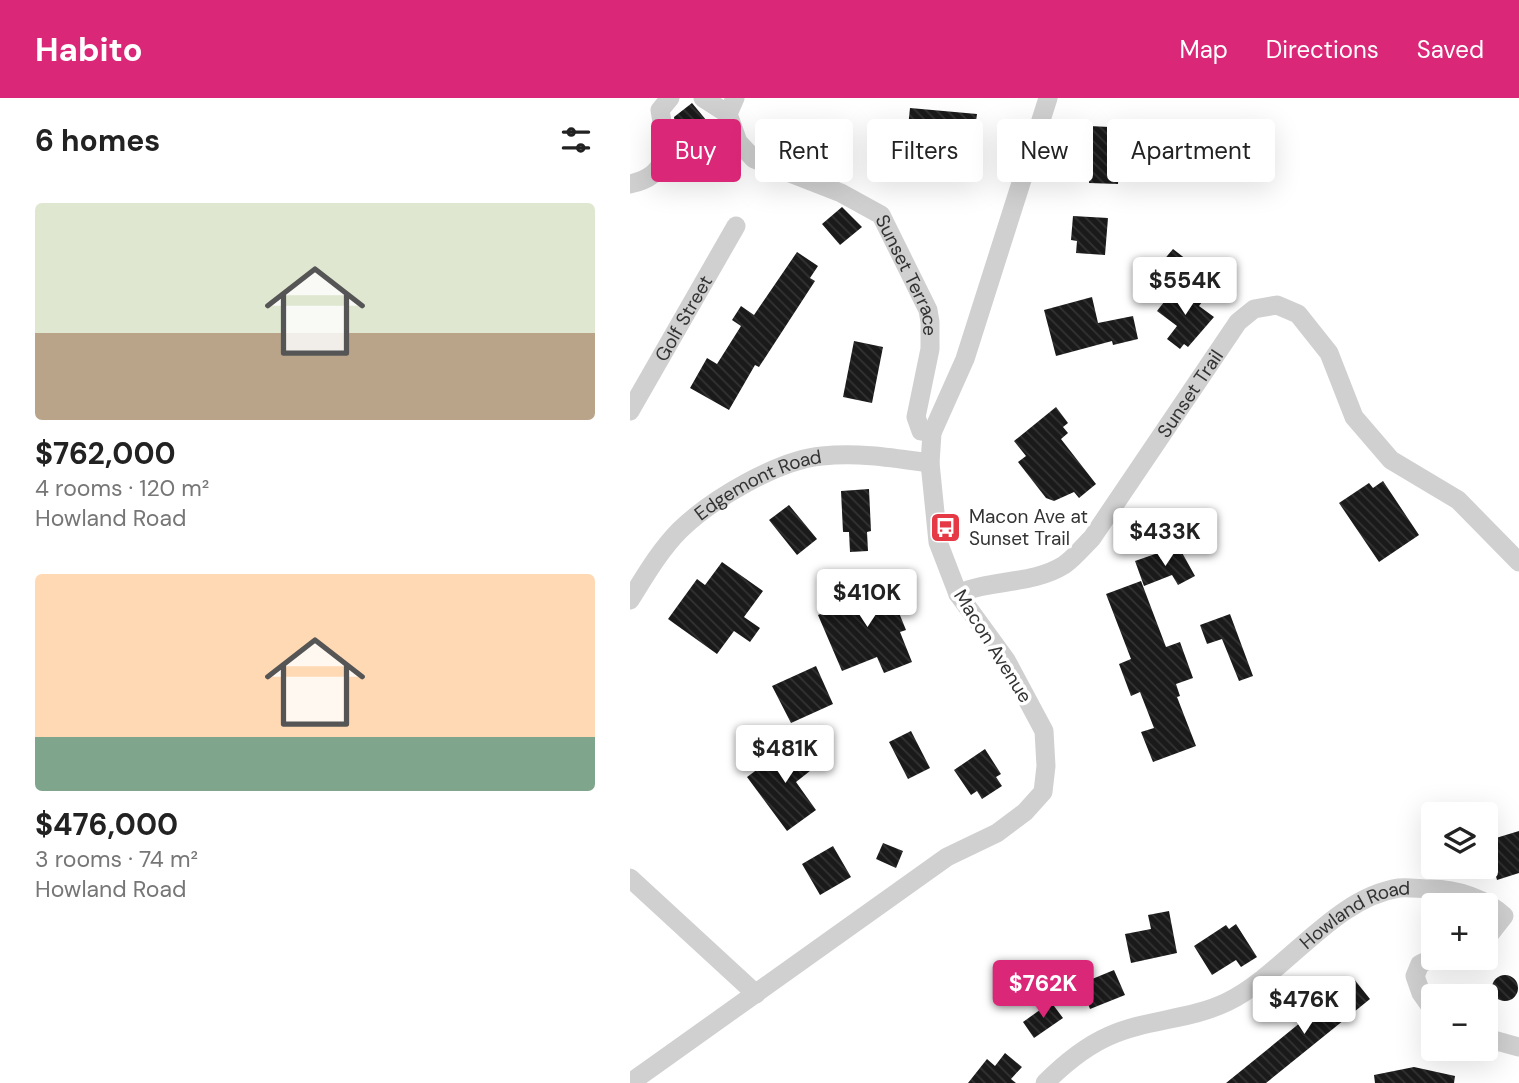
<!DOCTYPE html>
<html lang="en">
<head>
<meta charset="utf-8">
<style>
  :root { --surface:#fff; --page:#f6f6f6; --text:#222; --muted:#767676; --accent:#db2777 }
  body { margin:0; font-family:"DM Sans",sans-serif; background:var(--page); color:var(--text); height:100vh; display:flex; flex-direction:column; font-size:26px; white-space:nowrap }
  * { box-sizing:border-box; margin:0 }
  p { font-size:23px; color:var(--muted) }
  .icon { flex:none; width:38px; height:38px; fill:none; stroke:currentColor; stroke-width:2; stroke-linecap:round; stroke-linejoin:round }
  .map { position:relative; flex:1; overflow:hidden }
  .side { display:flex; flex-direction:column; background:var(--surface); width:630px }
  .side>* { flex:none }
  .top-card { position:absolute; left:21px; top:21px; width:665px; height:63px; display:flex; gap:14px }
  .fabs { position:absolute; left:791px; top:704px; display:grid; gap:14px }
  .fabs a { display:grid; place-items:center; width:77px; height:77px; border-radius:7px; background:var(--surface); box-shadow:0 7px 28px #0002; font-size:35px }
  .price { position:absolute; translate:-50% -60px; padding:0 16px; border-radius:7px; background:#fff; color:#222; font-size:23px; line-height:46px; filter:drop-shadow(0 2px 4px #0008) }
  .price::after { content:''; position:absolute; left:50%; top:42px; width:21px; height:16px; margin-left:-10px; background:inherit; clip-path:polygon(0 0,100% 0,50% 100%) }
  .price.current { background:var(--accent); color:#fff }
  ul { padding:0; list-style:none }
  li { display:grid; align-content:center; gap:14px; height:371px; padding:0 35px }
  li span { display:grid; place-items:center; height:217px; border-radius:7px; color:#555 }
  li>.icon { margin-inline-start:auto }
  span .icon { width:126px; height:126px; fill:#fffc; stroke-width:1 }
  li b { font-size:30px }
  h2 { display:flex; justify-content:space-between; align-items:center; height:84px; padding:0 35px; font-size:30px }
  .tag { padding:0 24px; border-radius:7px; background:var(--surface); box-shadow:0 7px 28px #0002; font-size:24px; line-height:63px }
  .tag.current { background:var(--accent); color:#fff }
  header { display:flex; align-items:center; gap:42px; box-sizing:border-box; height:98px; padding:0 35px; background:var(--accent); color:#fff }
  header strong { font-size:33px }
  nav { display:flex; gap:38px; margin-inline-start:auto; font-size:24px }
  main { display:flex; flex:1; min-height:0 }
  .map>svg:first-child { display:block }
</style>
</head>
<body>
<header>
<strong>Habito</strong>
<nav><a>Map</a><a>Directions</a><a>Saved</a></nav>
</header>
<main>
<section class="side">
<h2>6 homes<svg class="icon" aria-label="filters" viewBox="0 0 24 24"><path d="M4 7h16M4 17h16"/><circle cx="9" cy="7" r="2"/><circle cx="15" cy="17" r="2"/></svg></h2>
<ul>
<li><span style="background:linear-gradient(#dfe7d0 60%,#b9a48a 0)"><svg class="icon" aria-label="home" viewBox="0 0 24 24"><path d="M3 11l9-7 9 7M6 9v11h12V9"/></svg></span><div><b>$762,000</b><p>4 rooms · 120 m²</p><p>Howland Road</p></div></li>
<li><span style="background:linear-gradient(#ffd9b3 75%,#7fa58c 0)"><svg class="icon" aria-label="home" viewBox="0 0 24 24"><path d="M3 11l9-7 9 7M6 9v11h12V9"/></svg></span><div><b>$476,000</b><p>3 rooms · 74 m²</p><p>Howland Road</p></div></li>
</ul>
</section>
<div class="map">
<svg width="889" height="985" viewBox="0 0 889 985">
  <defs>
    <pattern id="building-back-hatch" width="6" height="6" patternUnits="userSpaceOnUse" patternTransform="scale(1.75)"><rect width="6" height="6" fill="#1a1a1a"/><path d="M-1 5l2 2M0 0l6 6M5-1l2 2" fill="none" stroke="#333"/></pattern>
  </defs>
  <rect width="100%" height="100%" fill="#fff"/>
  <path fill="url(#building-back-hatch)" d="M 62,5 L 91,40 L 66,59 L 46,33 L 44,19 Z
    M 280,10 L 347,16 L 344,38 L 335,37 L 332,55 L 300,51 L 296,82 L 292,84 L 263,80 L 268,38 L 277,39 Z
    M 459,28 L 521,31 L 518,49 L 494,45 L 494,54 L 490,54 L 488,86 L 459,85 L 462,40 L 458,39 Z
    M 212,109 L 232,129 L 210,147 L 192,126 Z
    M 443,118 L 478,120 L 475,157 L 446,155 L 447,143 L 441,142 Z
    M 543,151 L 561,165 L 548,182 L 534,171 L 536,167 L 532,164 Z
    M 167,154 L 188,168 L 180,180 L 185,183 L 129,269 L 125,267 L 99,312 L 60,290 L 77,260 L 87,266 L 111,228 L 102,222 L 111,208 L 124,217 Z
    M 548,186 L 572,204 L 569,208 L 584,219 L 558,249 L 554,246 L 550,251 L 537,241 L 547,228 L 527,213 Z
    M 462,199 L 468,225 L 503,218 L 508,241 L 483,247 L 482,243 L 426,258 L 414,212 Z
    M 224,243 L 253,249 L 242,305 L 213,299 Z
    M 426,309 L 438,325 L 433,329 L 438,335 L 431,341 L 466,386 L 449,400 L 444,394 L 424,403 L 416,400 L 388,364 L 396,358 L 384,343 Z
    M 753,383 L 789,437 L 749,464 L 709,405 L 739,385 L 743,390 Z
    M 239,391 L 241,433 L 237,434 L 238,453 L 220,454 L 219,434 L 213,434 L 211,393 Z
    M 159,407 L 187,441 L 167,457 L 139,422 Z
    M 550,451 L 565,478 L 548,487 L 542,477 L 514,488 L 505,463 L 528,455 L 531,461 Z
    M 92,464 L 133,493 L 114,519 L 130,530 L 120,544 L 104,533 L 87,556 L 38,521 L 67,481 L 75,487 Z
    M 244,476 L 255,503 L 263,500 L 276,532 L 270,534 L 282,564 L 254,575 L 247,559 L 212,573 L 188,517 L 224,502 L 218,486 Z
    M 511,483 L 536,549 L 550,544 L 563,580 L 546,586 L 550,598 L 547,599 L 566,648 L 523,664 L 511,634 L 524,630 L 510,594 L 501,598 L 489,566 L 501,561 L 476,496 Z
    M 600,516 L 623,578 L 609,583 L 592,541 L 577,546 L 570,527 Z
    M 186,568 L 203,606 L 161,625 L 142,588 Z
    M 281,633 L 300,670 L 278,681 L 259,644 Z
    M 166,643 L 185,669 L 166,684 L 186,712 L 157,733 L 117,679 Z
    M 355,651 L 371,676 L 366,679 L 372,688 L 352,701 L 347,693 L 341,697 L 324,672 Z
    M 889,733 L 889,775 L 867,782 L 856,743 Z
    M 253,745 L 273,753 L 266,770 L 246,761 Z
    M 203,748 L 221,779 L 190,797 L 172,766 Z
    M 539,813 L 547,855 L 501,865 L 495,836 L 521,831 L 518,817 Z
    M 606,826 L 627,859 L 611,869 L 606,862 L 582,877 L 564,848 L 596,827 L 599,831 Z
    M 484,872 L 495,897 L 460,911 L 450,886 Z
    M862 890a13 13 0 1 1 26 0a13 13 0 1 1-26 0Z
    M 724,881 L 740,901 L 636,985 L 596,985 Z
    M 421,904 L 433,920 L 404,940 L 393,924 Z
    M 375,955 L 392,969 L 381,981 L 386,985 L 338,985 L 357,961 L 365,968 Z
    M 784,969 L 825,978 L 824,985 L 745,985 L 744,977 Z"/>
  <g fill="none" stroke-linecap="round" stroke-linejoin="round">
    <g stroke="#d0d0d0" stroke-width="19">
      <path d="M 73,0 L 98,16"/>
      <path id="s1" d="M 105,0 L 98,16 L 108,44 L 124,61 L 211,95 L 251,117 L 298,212 L 300,224 L 300,251 L 286,319 L 291,333 L 302,335"/>
      <path d="M 0,86 C 43,77 36,47 30,12 L 40,0"/>
      <path id="s2" d="M 0,313 L 106,128"/>
      <path id="s3" d="M 328,496 C 361,481 402,487 434,467 C 444,460 453,449 462,440 L 608,224 L 624,211 L 647,207 L 668,216 L 699,255 L 724,319 L 761,362 L 828,402 L 889,464"/>
      <path id="s4" d="M 0,502 C 15,478 30,452 50,432 C 82,401 148,362 192,358 C 229,354 264,360 300,365"/>
      <path d="M 0,780 L 126,896"/>
      <path d="M 803,912 L 791,895 L 785,878 L 790,866 L 805,859"/>
      <path d="M 856,940 L 889,949"/>
      <path d="M 0,985 L 317,759 L 367,735 L 395,714 L 413,694 L 416,668 L 414,633 L 376,562 L 328,496 L 308,444 L 300,365 L 302,335 L 335,261 L 418,0"/>
      <path id="s5" d="M 415,985 C 434,966 454,949 479,938 C 517,921 560,922 597,904 C 656,875 703,800 769,790 C 779,789 791,791 801,791 C 827,791 856,801 874,818 L 856,841"/>
    </g>
  </g>
  <defs>
    <symbol id="bus-square" viewBox="-11 -11 22 22"><rect x="-9" y="-9" width="18" height="18" rx="4" fill="#e63946" stroke="#fff"/><path d="M-5-6H5V4H4V6H2V4H-2V6H-4V4H-5ZM-3.5-4V0h7V-4ZM-3.5 1.2v1.5H-2V1.2ZM2 1.2v1.5H3.5V1.2Z" fill="#fff"/></symbol>
  </defs>
  <g fill-rule="evenodd">
    <use href="#bus-square" x="298" y="412" width="35" height="35"/>
  </g>
  <g text-anchor="middle" dominant-baseline="central" stroke-width="7" stroke-linejoin="round" paint-order="stroke">
    <g font-size="19" fill="#333" stroke="#fff">
      <text stroke="none"><textPath href="#s1" startOffset="276">Sunset Terrace</textPath></text>
      <text stroke="none"><textPath href="#s2" startOffset="107">Golf Street</textPath></text>
      <text stroke="none"><textPath href="#s3" startOffset="324">Sunset Trail</textPath></text>
      <text stroke="none"><textPath href="#s4" startOffset="178">Edgemont Road</textPath></text>
      <text transform="translate(363 548) rotate(58)">Macon Avenue</text>
      <text stroke="none"><textPath href="#s5" startOffset="360">Howland Road</textPath></text>
    </g>
    <g font-size="19" fill="#333" stroke="#fff" text-anchor="start">
      <text x="339" y="418">Macon Ave at<tspan x="339" dy="22">Sunset Trail</tspan></text>
    </g>
  </g>
</svg>
<div class="fabs">
<a><svg class="icon" aria-label="layers" viewBox="0 0 24 24"><path d="M12 4l9 5-9 5-9-5zM3 14l9 5 9-5"/></svg></a>
<a>+</a>
<a>−</a>
</div>
<b class="price" style="left:555px;top:219px">$554K</b>
<b class="price" style="left:535px;top:470px">$433K</b>
<b class="price" style="left:237px;top:531px">$410K</b>
<b class="price" style="left:155px;top:687px">$481K</b>
<b class="price current" style="left:413px;top:922px">$762K</b>
<b class="price" style="left:674px;top:938px">$476K</b>
<div class="top-card">
<a class="tag current">Buy</a>
<a class="tag">Rent</a>
<a class="tag">Filters</a>
<a class="tag">New</a>
<a class="tag">Apartment</a>
</div>
</div>
</main>
</body>
</html>
